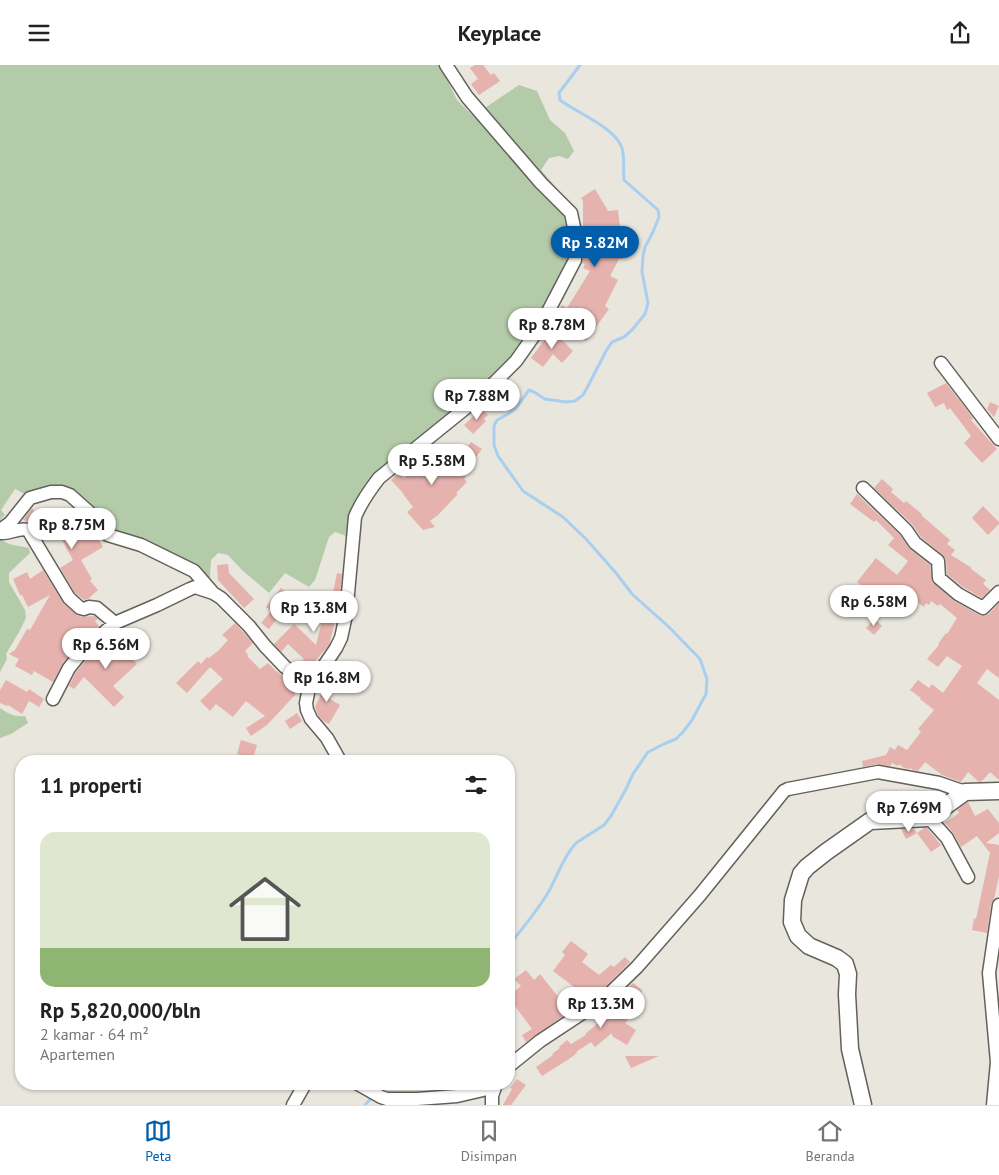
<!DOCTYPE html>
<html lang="id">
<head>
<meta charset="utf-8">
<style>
  :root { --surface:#fff; --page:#f2f2f2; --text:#222; --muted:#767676; --line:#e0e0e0; --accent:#005eab }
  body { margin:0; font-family:"PT Sans",sans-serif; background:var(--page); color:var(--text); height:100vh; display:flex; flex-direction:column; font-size:19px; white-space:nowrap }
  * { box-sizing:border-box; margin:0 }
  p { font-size:16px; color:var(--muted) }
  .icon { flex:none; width:28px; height:28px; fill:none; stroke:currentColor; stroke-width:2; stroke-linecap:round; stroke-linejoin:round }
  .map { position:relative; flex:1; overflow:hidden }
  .drawer { position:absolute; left:15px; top:690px; width:500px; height:335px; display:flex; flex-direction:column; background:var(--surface); border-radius:20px; box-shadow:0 1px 4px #0004 }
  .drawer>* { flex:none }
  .price { position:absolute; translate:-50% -42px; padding:0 11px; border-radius:18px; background:#fff; color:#222; font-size:16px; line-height:32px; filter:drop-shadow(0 1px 2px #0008) }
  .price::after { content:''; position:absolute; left:50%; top:30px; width:15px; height:11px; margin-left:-8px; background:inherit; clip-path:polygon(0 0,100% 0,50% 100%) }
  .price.selected { background:var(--accent); color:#fff }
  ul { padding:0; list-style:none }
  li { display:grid; align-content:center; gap:10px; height:265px; padding:0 25px }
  li span { display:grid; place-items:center; height:155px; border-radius:15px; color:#555 }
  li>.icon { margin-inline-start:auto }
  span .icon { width:90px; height:90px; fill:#fffc; stroke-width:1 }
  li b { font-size:21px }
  h2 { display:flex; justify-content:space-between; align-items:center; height:60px; padding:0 25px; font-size:21px }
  header { display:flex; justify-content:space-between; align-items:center; height:65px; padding:0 25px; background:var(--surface); font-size:22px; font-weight:700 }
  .tabs { display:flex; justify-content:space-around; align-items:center; height:70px; border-top:1px solid var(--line); background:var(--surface); font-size:14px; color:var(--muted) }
  .tabs a { display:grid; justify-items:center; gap:2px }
  .tabs .selected { color:var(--accent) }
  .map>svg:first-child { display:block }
</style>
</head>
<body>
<header><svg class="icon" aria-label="menu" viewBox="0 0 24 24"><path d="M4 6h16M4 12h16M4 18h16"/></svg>Keyplace<svg class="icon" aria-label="share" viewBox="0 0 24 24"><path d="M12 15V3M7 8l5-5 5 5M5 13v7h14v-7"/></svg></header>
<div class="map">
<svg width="999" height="1040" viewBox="0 0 999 1040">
  <rect width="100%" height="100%" fill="#e8e6dd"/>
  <path fill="#b3cba9" d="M 0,0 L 440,0 L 457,35 L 473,51 L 519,20 L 537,26 L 550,55 L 565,68 L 574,86 L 568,94 L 559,91 L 549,93 L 541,105 L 558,125 L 555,136 L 567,150 L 572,195 L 537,261 L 496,310 L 377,411 L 352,451 L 346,471 L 335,467 L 329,472 L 315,515 L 309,522 L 285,508 L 269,528 L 242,505 L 228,490 L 218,488 L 211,495 L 210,512 L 208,514 L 117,471 L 71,428 L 29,431 L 15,424 L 1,445 L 5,450 L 0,455 Z
    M 0,465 L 2,475 L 9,479 L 29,483 L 30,488 L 9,508 L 9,517 L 25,545 L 26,553 L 19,567 L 6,589 L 7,594 L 0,607 Z
    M 0,643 C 9,649 14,652 25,651 L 28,658 L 11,669 L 0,673 Z"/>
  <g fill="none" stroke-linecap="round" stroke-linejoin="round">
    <path stroke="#a9cfef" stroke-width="3" d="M 509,880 C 523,863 538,845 549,826 C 558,810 563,792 576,778 L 604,760 L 611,751 L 626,724 L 633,709 L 648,687 L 666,678 L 676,674 L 683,667 L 692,655 L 706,629 L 707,614 L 700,594 L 669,562 L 632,529 L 616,508 L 586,474 L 563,452 L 523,426 L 498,391 L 494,380 L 494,361 L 497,355 L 508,349 L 516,343 L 529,325 L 534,327 L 545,334 L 566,337 L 575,336 L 583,330 L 587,323 L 606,286 L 612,277 L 624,272 L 632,265 L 645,249 L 648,238 L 642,207 L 643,191 L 645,182 L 653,167 L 659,152 L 658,145 L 624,115 C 623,105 625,93 622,83 C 615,62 577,48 560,35 L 559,28 L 580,0
      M 377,1026 L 382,1019
      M 365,1040 L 373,1031"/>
  </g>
  <path fill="#e5b2ae" d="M 475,0 L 483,0 L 491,10 L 494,8 L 500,16 L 479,30 L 471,19 L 478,14 L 470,3 Z
    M 595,124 L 608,146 L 618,145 L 620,163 L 624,163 L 623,179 L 624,179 L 622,194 L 619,194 L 610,211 L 618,215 L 605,241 L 609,244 L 586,276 L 554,253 L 562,240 L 567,243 L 590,206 L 583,203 L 585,199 L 582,198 L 583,187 L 584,185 L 585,185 L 590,161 L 583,161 L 583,136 L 581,133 Z
    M 552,265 L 573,286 L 562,298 L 553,289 L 543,302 L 531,293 Z
    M 946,318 L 973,353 L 971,355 L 997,384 L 982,398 L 964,378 L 971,371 L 950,343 L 947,345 L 944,338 L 935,342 L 927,328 Z
    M 990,337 L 999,341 L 994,352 L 987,344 Z
    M 482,343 L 488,350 L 484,354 L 486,356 L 473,369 L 464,360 Z
    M 471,377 L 482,384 L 474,395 L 463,388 Z
    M 438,380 L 463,397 L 458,405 L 466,412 L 464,414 L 467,417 L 456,428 L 458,429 L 438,450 L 430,456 L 435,462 L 423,465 L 407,447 L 413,442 L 403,429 L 404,429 L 391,415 L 399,408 L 404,413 L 423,399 L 430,391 Z
    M 882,414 L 893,424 L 891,427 L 904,438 L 906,436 L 922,449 L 921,450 L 950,475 L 947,479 L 955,485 L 951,490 L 972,503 L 971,504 L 986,515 L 983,519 L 990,525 L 982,533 L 963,522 L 947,509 L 946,495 L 943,490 L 921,472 L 912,459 L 874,423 Z
    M 857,429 L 900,470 L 910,484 L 930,500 L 932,517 L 953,535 L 979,550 L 984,551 L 989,549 L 999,538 L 999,613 L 987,604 L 977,618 L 999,635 L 999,715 L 990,707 L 982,716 L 979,717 L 968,707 L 961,717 L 942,710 L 925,697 L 918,706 L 913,705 L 910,703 L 909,704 L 904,703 L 899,699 L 898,701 L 892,698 L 890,701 L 877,699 L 863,702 L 862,696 L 886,690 L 890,682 L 895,685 L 898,680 L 907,685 L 921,667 L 918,664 L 934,645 L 920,634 L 921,633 L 910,625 L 918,615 L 929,623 L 932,619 L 943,628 L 962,601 L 947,591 L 938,602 L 927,594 L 939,580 L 938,579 L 946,568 L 947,569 L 957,553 L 940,539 L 938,541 L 931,536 L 929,540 L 926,538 L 924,542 L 916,536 L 908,548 L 883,530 L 876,539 L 858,523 L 861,520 L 857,517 L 876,493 L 897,510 L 908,496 L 888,480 L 894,473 L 876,455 L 874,457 L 850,439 Z
    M 983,441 L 999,457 L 999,459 L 988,470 L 972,453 Z
    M 32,443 L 44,461 L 62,449 L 72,463 L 81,457 L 83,460 L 87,458 L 97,471 L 103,482 L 81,495 L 92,514 L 90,516 L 98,525 L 88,534 L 84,535 L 75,528 L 60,503 L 73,495 L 58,468 L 44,476 L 33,459 L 23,455 Z
    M 228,499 L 229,508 L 254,534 L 244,543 L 218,515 L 217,500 Z
    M 43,505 L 64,539 L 78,551 L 83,552 L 94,551 L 98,554 L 95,556 L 99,561 L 76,582 L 63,598 L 53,617 L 34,606 L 32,610 L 15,601 L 19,594 L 9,589 L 15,585 L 27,564 L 30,565 L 50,530 L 28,542 L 22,530 L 20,530 L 13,514 L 27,507 L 30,514 Z
    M 337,508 L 342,509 L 339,541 L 329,580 L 306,607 L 298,602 L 304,594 L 288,579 L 281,587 L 274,579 L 294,559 L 316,580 L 328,532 L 332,533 Z
    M 281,523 L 292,531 L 284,541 L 286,542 L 269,564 L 261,558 L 271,546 L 266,542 Z
    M 875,554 L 882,561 L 874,570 L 866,563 Z
    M 235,558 L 253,578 L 245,586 L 248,590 L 247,591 L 260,604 L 268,598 L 276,606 L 297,621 L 295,630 L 267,660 L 251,671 L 246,663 L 265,651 L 246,636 L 233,652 L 216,639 L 210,646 L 200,636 L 223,614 L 210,602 L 187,628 L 176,618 L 198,596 L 201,599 L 207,592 L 209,593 L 219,585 L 228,575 L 222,570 Z
    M 111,572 L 137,599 L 113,621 L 124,632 L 114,642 L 84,612 L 74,624 L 69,621 L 76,607 L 88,593 Z
    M 328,614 L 338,618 L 330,634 L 340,640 L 329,659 L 323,656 L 318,650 L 315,642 Z
    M 6,615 L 27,627 L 29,624 L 44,634 L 39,642 L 29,636 L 22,649 L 8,640 L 7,641 L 0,638 L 0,625 Z
    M 297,648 L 302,656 L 290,664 L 285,656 Z
    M 241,675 L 257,680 L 253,694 L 237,689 Z
    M 968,737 L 975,751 L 988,744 L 999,758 L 999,768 L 986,778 L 999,780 L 999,811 L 994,834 L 991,839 L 987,868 L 972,865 L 974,853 L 976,854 L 990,788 L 977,771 L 961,782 L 954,769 L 945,758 L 959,748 L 957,745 Z
    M 924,763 L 927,763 L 941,780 L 931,787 L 917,768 Z
    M 901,764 L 914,764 L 917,768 L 906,774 Z
    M 571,876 L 588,889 L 582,897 L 599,910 L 611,900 L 614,902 L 625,892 L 630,897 L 600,927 L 579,941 L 570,937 L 578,925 L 553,906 L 565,890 L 562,887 Z
    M 526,905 L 534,915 L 540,909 L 559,933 L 556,932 L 568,948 L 526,977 L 522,970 L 532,964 L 509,933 L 509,931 L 521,921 L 514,914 Z
    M 633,918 L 642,925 L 639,942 L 625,958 L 636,965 L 627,980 L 612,971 L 612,968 L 595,982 L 591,977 L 576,987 L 577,988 L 569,994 L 542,1011 L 536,1002 L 553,990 L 552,989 L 560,983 L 559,982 L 567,975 L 571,979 L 586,970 L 585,969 L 602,955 L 597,951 L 611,940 L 610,939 Z
    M 625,991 L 659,991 L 631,1003 Z
    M 517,1014 L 526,1020 L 511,1040 L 503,1040 L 512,1024 L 510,1023 Z"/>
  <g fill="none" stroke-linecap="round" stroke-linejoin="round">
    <defs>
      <path id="minor" d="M 941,298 L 999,374
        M 863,423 L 906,465 L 915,478 L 938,496 L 939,513 L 958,529 L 983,543 L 999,527
        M 0,465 L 10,458 L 30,433 L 51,427 L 62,427 L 70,430 L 89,447 L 101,464 L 108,470 L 141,480 L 194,506 L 213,528 L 221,533 L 249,561 L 265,581 L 285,602 L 304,616 L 309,623
        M 0,468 C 10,469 19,462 28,465 L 69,533 L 80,543 L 84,544 L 89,542 L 97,543 L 115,558
        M 53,634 L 69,603 L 82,587 L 115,558 L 157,540 L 190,524 L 195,522 L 213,528
        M 340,696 L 327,673 L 311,654 L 307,645 L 306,638 L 309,623 L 336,583 L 341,573 L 346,550 L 355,452 C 361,437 369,426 379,413 L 483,329 L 516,296 L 540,262 L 575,195 L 575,167 L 571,148 L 541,118 L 467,32 L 446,0
        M 929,753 L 947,773 L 968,812
        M 509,1001 L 540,976 L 605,933 L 637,902 L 700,830 L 784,726 L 788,724 L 878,707 L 939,718 L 965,727
        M 358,1019 L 381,1032 L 387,1034 L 417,1034 L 457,1031 L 483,1025 L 492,1019
        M 293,1040 L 305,1019
        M 492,1040 L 492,1031 L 496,1019
        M 993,1040 L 997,997 L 989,908 L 999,840"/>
      <path id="tertiary" d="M 863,1040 L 850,984 L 847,929 L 848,909 L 845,899 L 837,893 L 809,881 L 798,871 L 792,857 L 793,835 L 801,809 L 807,802 L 826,787 L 870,756 L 929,753 L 965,727 L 999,726"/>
    </defs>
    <use href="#minor" stroke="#63615a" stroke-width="15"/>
    <use href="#tertiary" stroke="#63615a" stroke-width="19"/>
    <use href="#minor" stroke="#fff" stroke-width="12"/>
    <use href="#tertiary" stroke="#fff" stroke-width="16"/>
  </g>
</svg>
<b class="price selected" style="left:595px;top:203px">Rp 5.82M</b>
<b class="price" style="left:552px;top:285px">Rp 8.78M</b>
<b class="price" style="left:477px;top:356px">Rp 7.88M</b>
<b class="price" style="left:432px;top:421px">Rp 5.58M</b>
<b class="price" style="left:72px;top:485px">Rp 8.75M</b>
<b class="price" style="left:874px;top:562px">Rp 6.58M</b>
<b class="price" style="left:314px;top:568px">Rp 13.8M</b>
<b class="price" style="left:106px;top:605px">Rp 6.56M</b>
<b class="price" style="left:327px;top:638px">Rp 16.8M</b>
<b class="price" style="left:909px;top:768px">Rp 7.69M</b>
<b class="price" style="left:601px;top:964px">Rp 13.3M</b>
<section class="drawer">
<h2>11 properti<svg class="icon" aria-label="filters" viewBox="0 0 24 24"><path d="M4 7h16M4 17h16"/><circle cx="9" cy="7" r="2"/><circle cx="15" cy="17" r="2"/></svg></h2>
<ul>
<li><span style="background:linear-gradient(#dfe7d0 75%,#8fb573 0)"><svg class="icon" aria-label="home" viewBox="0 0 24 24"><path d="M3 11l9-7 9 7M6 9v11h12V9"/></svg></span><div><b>Rp 5,820,000/bln</b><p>2 kamar · 64 m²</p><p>Apartemen</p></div></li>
</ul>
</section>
</div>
<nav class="tabs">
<a class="selected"><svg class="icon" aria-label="map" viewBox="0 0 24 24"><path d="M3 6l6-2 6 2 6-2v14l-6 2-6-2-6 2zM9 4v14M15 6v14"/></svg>Peta</a>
<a><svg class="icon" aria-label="saved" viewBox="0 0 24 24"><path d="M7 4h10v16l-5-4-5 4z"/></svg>Disimpan</a>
<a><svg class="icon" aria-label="home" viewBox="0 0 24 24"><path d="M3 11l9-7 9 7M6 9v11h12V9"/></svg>Beranda</a>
</nav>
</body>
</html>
